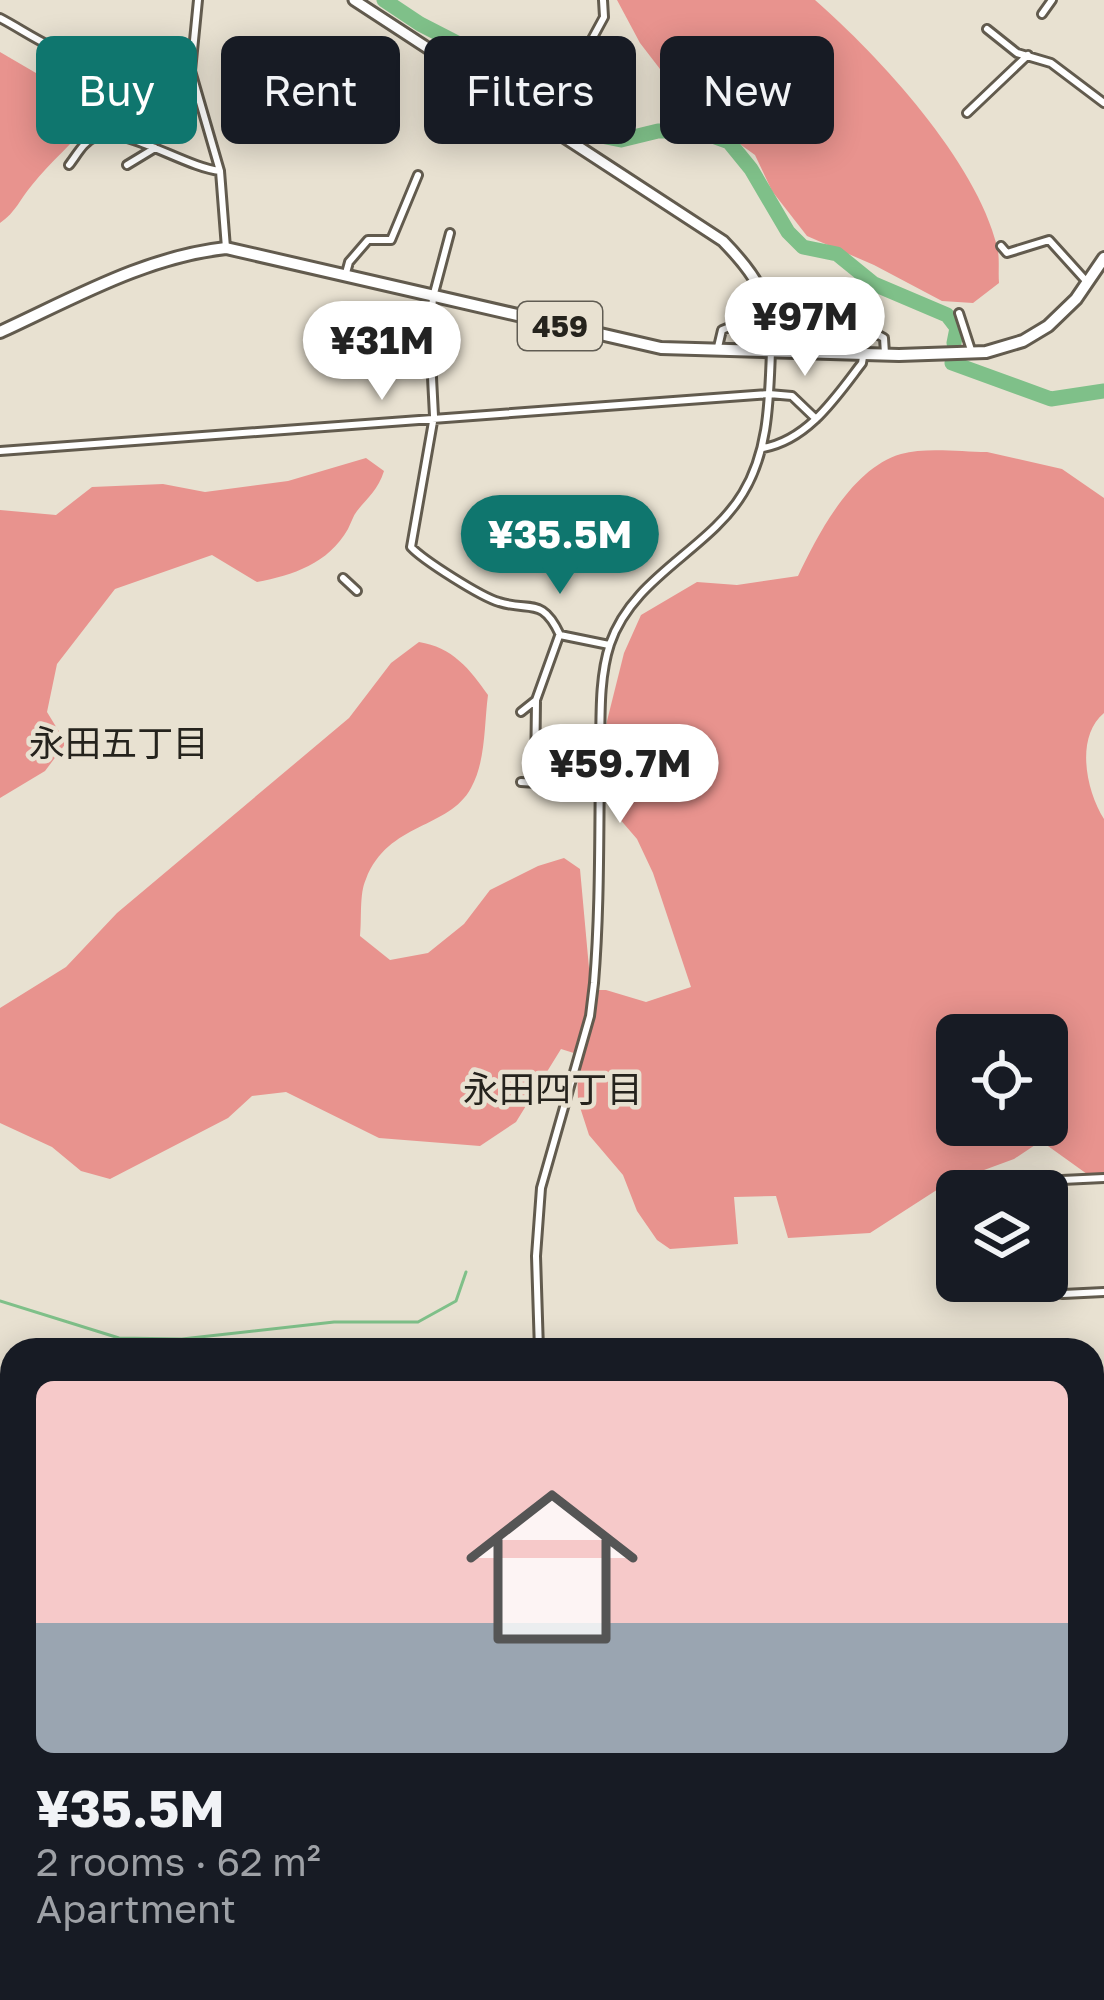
<!DOCTYPE html>
<html lang="en">
<head>
<meta charset="utf-8">
<style>
  :root { --surface:#171b24; --page:#20242c; --text:#f1f3f6; --muted:#9ea1a6; --accent:#0f766e }
  body { margin:0; font-family:"Golos Text","Noto Sans JP",sans-serif; background:var(--page); color:var(--text); height:100vh; display:flex; flex-direction:column; font-size:45px; white-space:nowrap }
  * { box-sizing:border-box; margin:0 }
  p { font-size:39px; color:var(--muted) }
  .icon { flex:none; width:66px; height:66px; fill:none; stroke:currentColor; stroke-width:2; stroke-linecap:round; stroke-linejoin:round }
  .map { position:relative; flex:1; overflow:hidden }
  .side { position:absolute; left:0px; top:1338px; width:1104px; height:663px; display:flex; flex-direction:column; background:var(--surface); border-radius:36px 36px 0 0; box-shadow:0 6px 30px #0003 }
  .side>* { flex:none }
  .hud { position:absolute; left:36px; top:36px; width:1032px; height:108px; display:flex; gap:24px }
  .fabs { position:absolute; left:936px; top:1014px; display:grid; gap:24px }
  .fabs a { display:grid; place-items:center; width:132px; height:132px; border-radius:18px; background:var(--surface); box-shadow:0 6px 30px #0003; font-size:60px }
  .price { position:absolute; translate:-50% -102px; padding:0 27px; border-radius:42px; background:#fff; color:#222; font-size:39px; line-height:78px; filter:drop-shadow(0 3px 6px #0008) }
  .price::after { content:''; position:absolute; left:50%; top:72px; width:36px; height:27px; margin-left:-18px; background:inherit; clip-path:polygon(0 0,100% 0,50% 100%) }
  .price.current { background:var(--accent); color:#fff }
  ul { padding:0; list-style:none }
  li { display:grid; align-content:center; gap:24px; height:636px; padding:0 36px }
  li span { display:grid; place-items:center; height:372px; border-radius:18px; color:#555 }
  li>.icon { margin-inline-start:auto }
  span .icon { width:216px; height:216px; fill:#fffc; stroke-width:1 }
  li b { font-size:51px }
  .chip { padding:0 42px; border-radius:18px; background:var(--surface); box-shadow:0 6px 30px #0003; font-size:42px; line-height:108px }
  .chip.current { background:var(--accent); color:#fff }
  .map>svg:first-child { display:block }
</style>
</head>
<body>
<div class="map">
<svg width="1104" height="2000" viewBox="0 0 1104 2000">
  <rect width="100%" height="100%" fill="#e8e1d1"/>
  <path fill="#e8938e" fill-rule="evenodd" d="M 617,0 L 815,0 C 880,57 976,161 997,246 C 1000,257 998,271 999,283 L 973,303 L 942,301 L 874,265 L 807,236 L 772,191 L 755,155 L 690,108 L 640,43 Z
    M 0,52 L 89,104 L 93,117 C 75,142 51,161 32,185 C 20,199 16,212 0,223 Z
    M 987,452 L 1062,469 L 1104,498 L 1104,713 C 1075,737 1086,791 1104,819 L 1104,1174 L 1087,1174 L 1041,1141 L 1014,1159 L 946,1184 L 870,1233 L 788,1238 L 776,1196 L 734,1197 L 738,1244 L 670,1249 L 657,1240 L 637,1211 L 623,1175 L 589,1135 L 578,1101 L 577,1054 L 561,1049 L 516,1122 L 480,1146 L 379,1138 L 286,1092 L 252,1096 L 228,1118 L 110,1179 L 81,1171 L 52,1147 L 0,1123 L 0,1008 L 66,967 L 117,913 L 349,718 L 391,663 L 419,642 C 452,647 470,669 488,695 C 484,725 486,761 471,788 C 449,829 388,822 366,879 C 359,894 362,919 360,936 L 390,960 L 428,953 L 464,924 L 490,890 L 538,866 L 564,858 L 580,869 L 591,990 L 606,990 L 646,1002 L 691,987 L 653,873 L 637,839 L 612,810 L 600,787 L 604,733 L 624,653 L 641,615 L 697,582 L 737,585 L 798,576 C 818,534 852,468 901,454 C 926,447 961,452 987,452 ZM 957,1035 L 1047,1035 L 1047,1125 L 957,1125 Z
    M 366,458 L 384,471 C 378,490 368,497 357,511 C 353,516 351,523 348,529 C 328,564 293,575 257,582 L 212,555 L 115,589 L 57,664 L 47,712 L 66,743 L 45,771 L 0,798 L 0,510 L 56,515 L 92,487 L 163,484 L 205,492 L 288,481 Z"/>
  <g fill="none" stroke-linecap="round" stroke-linejoin="round">
    <path stroke="#7fc089" stroke-width="3" d="M 0,1301 L 119,1338 L 182,1339 L 334,1322 L 418,1322 L 456,1301 L 466,1272"/>
    <path stroke="#7fc089" stroke-width="15" d="M 384,0 L 420,24 L 490,60 L 542,106 L 586,133 L 621,140 L 658,131 L 680,131 L 707,134 L 729,142 L 751,169 L 788,232 L 803,247 L 837,254 L 874,284 L 947,315 L 957,328 L 954,343
      M 952,363 L 1051,399 L 1104,391"/>
    <defs>
      <path id="minor" d="M 198,0 L 191,71 L 220,171 L 226,248
        M 1042,14 L 1052,0
        M 0,18 C 25,31 50,50 78,56 C 117,64 155,50 191,71
        M 987,29 L 1017,53 L 1051,63 L 1104,103
        M 967,113 L 1028,55
        M 560,135 L 585,52 L 604,17 L 603,0
        M 69,165 C 77,155 83,142 95,137 C 122,124 186,168 220,171
        M 127,165 L 155,148
        M 450,233 L 433,297 L 430,339 L 434,416 L 411,547 C 423,560 481,597 499,602 C 530,612 542,596 560,635 L 609,645
        M 1001,246 L 1007,253 L 1049,240 L 1087,282
        M 346,273 L 349,262 L 368,240 L 391,240 L 418,175
        M 759,284 L 771,283 L 871,331 L 884,338 L 885,354
        M 959,313 L 972,353
        M 718,347 L 722,330 L 754,317
        M 763,448 C 808,440 836,397 862,363 L 863,357
        M 0,451 L 769,394 L 792,396 L 816,419
        M 343,578 L 357,591
        M 521,712 L 536,700
        M 521,782 L 600,787
        M 535,783 L 536,700 L 559,636
        M 1034,1191 L 1062,1180 L 1104,1178
        M 991,1281 L 1063,1294 L 1104,1292
        M 539,1350 L 536,1256 L 541,1188 L 590,1016 L 594,983 C 600,910 599,836 600,763 C 601,724 598,680 610,644 C 633,576 709,550 743,493 C 769,450 769,400 771,351
        M 0,1870 L 12,1877
        M 210,1989 L 232,2000
        M 745,1989 L 751,2000
        M 928,1989 L 947,2000
        M 819,2000 L 832,1989"/>
      <path id="tertiary" d="M 354,0 L 723,241 C 759,278 770,298 772,350"/>
      <path id="trunk" d="M 0,332 C 74,298 145,257 226,248 L 661,348 L 899,355 L 986,352 L 1023,341 L 1048,326 L 1076,299 L 1104,258"/>
    </defs>
    <use href="#minor" stroke="#625b4e" stroke-width="12"/>
    <use href="#tertiary" stroke="#625b4e" stroke-width="15"/>
    <use href="#trunk" stroke="#625b4e" stroke-width="16"/>
    <use href="#minor" stroke="#fff" stroke-width="6"/>
    <use href="#tertiary" stroke="#fff" stroke-width="9"/>
    <use href="#trunk" stroke="#fff" stroke-width="10"/>
  </g>
  <g text-anchor="middle" dominant-baseline="central" stroke-width="9" stroke-linejoin="round" paint-order="stroke">
    <rect fill="#e8e1d1" stroke="#605c53" stroke-width="3" x="518" y="302" width="84" height="48" rx="9"/>
    <g font-size="30" font-weight="bold" fill="#25231d">
      <text x="560" y="326">459</text>
    </g>
    <g font-size="36" fill="#25231d" stroke="#e8e1d1">
      <text x="119" y="742">永田五丁目</text>
      <text x="553" y="1088">永田四丁目</text>
    </g>
  </g>
</svg>
<div class="fabs">
<a><svg class="icon" aria-label="locate" viewBox="0 0 24 24"><circle cx="12" cy="12" r="6"/><path d="M12 2v4M12 18v4M2 12h4M18 12h4"/></svg></a>
<a><svg class="icon" aria-label="layers" viewBox="0 0 24 24"><path d="M12 4l9 5-9 5-9-5zM3 14l9 5 9-5"/></svg></a>
</div>
<b class="price" style="left:805px;top:379px">¥97M</b>
<b class="price" style="left:382px;top:403px">¥31M</b>
<b class="price current" style="left:560px;top:597px">¥35.5M</b>
<b class="price" style="left:620px;top:826px">¥59.7M</b>
<div class="hud">
<a class="chip current">Buy</a>
<a class="chip">Rent</a>
<a class="chip">Filters</a>
<a class="chip">New</a>
</div>
<section class="side">
<ul>
<li><span style="background:linear-gradient(#f6c9c9 65%,#9aa5b1 0)"><svg class="icon" aria-label="home" viewBox="0 0 24 24"><path d="M3 11l9-7 9 7M6 9v11h12V9"/></svg></span><div><b>¥35.5M</b><p>2 rooms · 62 m²</p><p>Apartment</p></div></li>
</ul>
</section>
</div>
</body>
</html>
